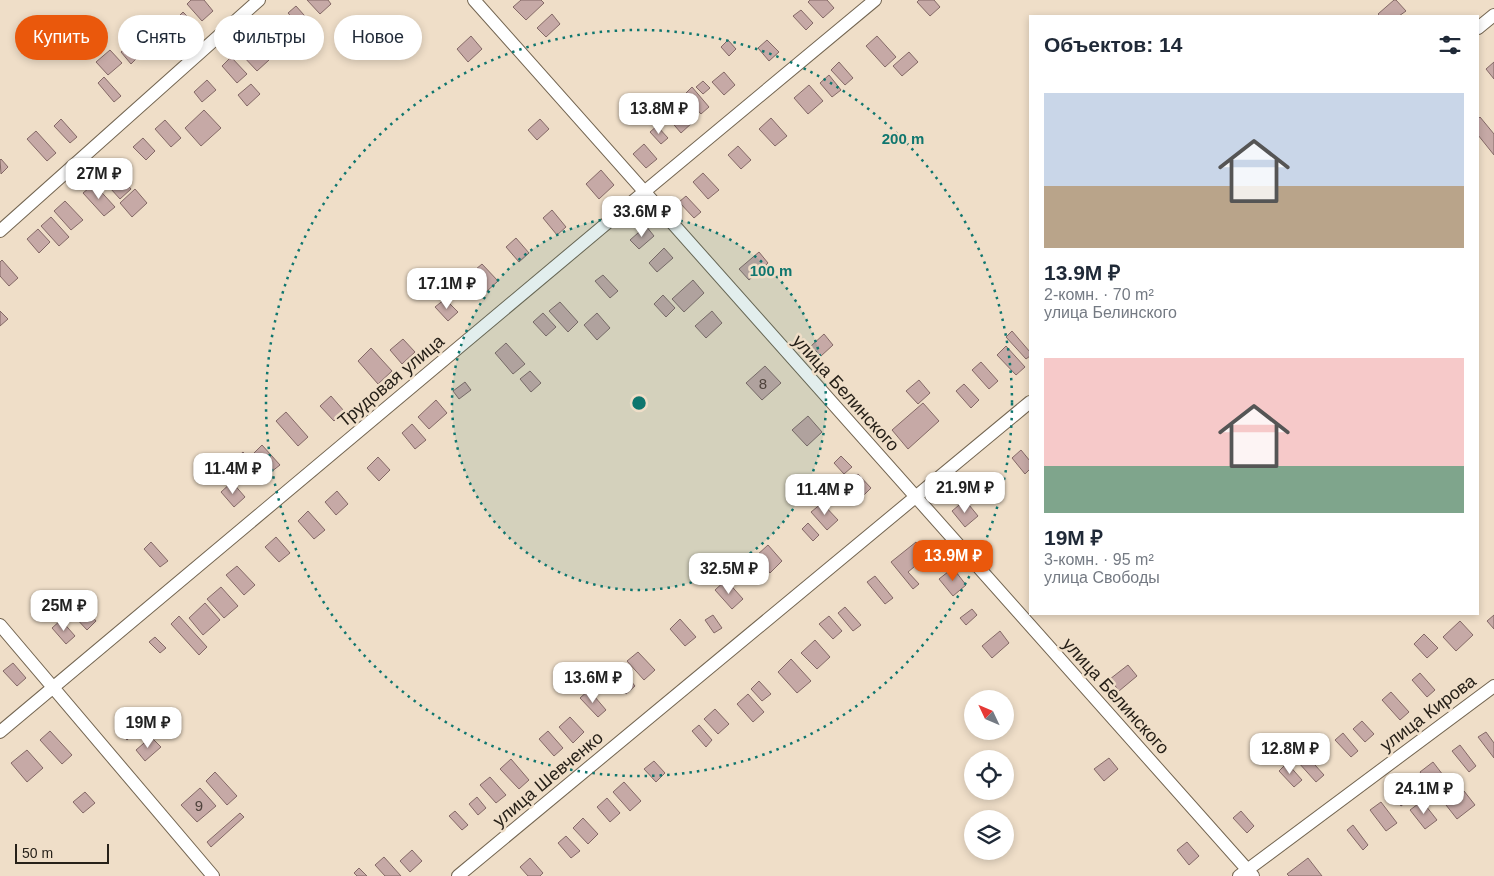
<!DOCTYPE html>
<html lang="ru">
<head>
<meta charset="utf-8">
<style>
  :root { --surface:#fff; --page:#f2f2f3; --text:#1f2937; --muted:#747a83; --accent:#ea580c }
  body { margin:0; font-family:Arial,sans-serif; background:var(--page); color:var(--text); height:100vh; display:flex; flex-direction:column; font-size:19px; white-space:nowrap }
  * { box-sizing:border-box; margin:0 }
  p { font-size:16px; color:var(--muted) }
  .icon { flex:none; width:28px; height:28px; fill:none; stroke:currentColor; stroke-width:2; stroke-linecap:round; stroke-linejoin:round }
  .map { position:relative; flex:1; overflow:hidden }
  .panel { position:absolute; left:1029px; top:15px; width:450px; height:600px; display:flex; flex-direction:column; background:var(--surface); border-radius:0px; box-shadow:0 2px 8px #0003 }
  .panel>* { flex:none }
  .hud { position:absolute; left:15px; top:15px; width:475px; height:45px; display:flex; gap:10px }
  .needle { width:32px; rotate:314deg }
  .buttons { position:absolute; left:964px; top:690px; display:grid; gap:10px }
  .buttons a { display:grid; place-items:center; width:50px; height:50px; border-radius:50%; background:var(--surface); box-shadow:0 2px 8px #0003; font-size:25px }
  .scale { position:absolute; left:15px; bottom:12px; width:94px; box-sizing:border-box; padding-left:5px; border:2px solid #272119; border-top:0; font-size:14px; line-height:18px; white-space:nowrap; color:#272119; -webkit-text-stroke:4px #efdec8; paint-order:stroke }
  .price { position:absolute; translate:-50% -42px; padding:0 11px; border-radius:10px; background:#fff; color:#222; font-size:16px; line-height:32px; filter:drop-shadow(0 1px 2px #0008) }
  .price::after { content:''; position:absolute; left:50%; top:30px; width:15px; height:11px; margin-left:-8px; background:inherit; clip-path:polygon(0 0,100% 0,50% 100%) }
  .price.current { background:var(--accent); color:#fff }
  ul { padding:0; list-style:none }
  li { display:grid; align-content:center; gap:10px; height:265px; padding:0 15px }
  li span { display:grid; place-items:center; height:155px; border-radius:0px; color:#555 }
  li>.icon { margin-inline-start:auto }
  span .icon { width:90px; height:90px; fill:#fffc; stroke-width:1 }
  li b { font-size:21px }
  h2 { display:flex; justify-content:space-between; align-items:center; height:60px; padding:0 15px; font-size:21px }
  .chip { padding:0 18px; border-radius:22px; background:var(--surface); box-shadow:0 2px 8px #0003; font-size:18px; line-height:45px }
  .chip.current { background:var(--accent); color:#fff }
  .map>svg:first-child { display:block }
</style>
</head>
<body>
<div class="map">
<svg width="1494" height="876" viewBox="0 0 1494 876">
  <rect width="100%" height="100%" fill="#efdec8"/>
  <path fill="#c6a9a6" stroke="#846966" d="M 191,0 L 204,0 L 213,11 L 202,21 L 187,4 Z
    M 307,0 L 328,0 L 331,4 L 320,14 Z
    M 521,0 L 541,0 L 544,3 L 526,20 L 513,7 Z
    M 810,0 L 827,0 L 834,8 L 823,18 L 808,2 Z
    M 919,0 L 934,0 L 940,7 L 930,16 L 917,2 Z
    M 1394,0 L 1396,0 L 1406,11 L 1399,16 L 1380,16 L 1378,14 Z
    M 296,6 L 312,24 L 304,31 L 288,13 Z
    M 801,10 L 813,23 L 806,30 L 793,16 Z
    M 183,12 L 195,24 L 187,31 L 176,19 Z
    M 552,14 L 560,24 L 546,37 L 537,28 Z
    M 277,22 L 293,40 L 280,52 L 264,34 Z
    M 149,31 L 167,52 L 159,59 L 140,39 Z
    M 471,36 L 482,49 L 468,62 L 457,49 Z
    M 877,36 L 896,57 L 885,67 L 866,46 Z
    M 728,40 L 736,49 L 729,56 L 721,47 Z
    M 767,40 L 779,52 L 769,61 L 758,48 Z
    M 254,44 L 269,60 L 257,71 L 242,55 Z
    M 128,45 L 138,57 L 131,64 L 121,52 Z
    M 110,50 L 122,63 L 108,75 L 96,62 Z
    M 909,52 L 918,62 L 902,76 L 893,66 Z
    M 231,57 L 247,74 L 237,83 L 222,66 Z
    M 839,62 L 853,78 L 845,85 L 831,70 Z
    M 1494,62 L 1494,79 L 1486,69 Z
    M 724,72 L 735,85 L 724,95 L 712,82 Z
    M 829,75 L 841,90 L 832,97 L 820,83 Z
    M 104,77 L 121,96 L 114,102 L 98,83 Z
    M 207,80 L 216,90 L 202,102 L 194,92 Z
    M 703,81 L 710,88 L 703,94 L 696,87 Z
    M 251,84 L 260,94 L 247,106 L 238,95 Z
    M 809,85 L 823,101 L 808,114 L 794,98 Z
    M 692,87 L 709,107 L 701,114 L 684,95 Z
    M 675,101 L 693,122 L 681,133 L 663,112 Z
    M 204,110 L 221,128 L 201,146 L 185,128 Z
    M 1480,117 L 1494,134 L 1494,155 L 1478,135 L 1478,119 Z
    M 771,118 L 787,136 L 775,146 L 759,129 Z
    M 61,119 L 77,137 L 70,143 L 54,126 Z
    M 540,119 L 549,129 L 537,140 L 528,130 Z
    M 165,120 L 181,138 L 171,147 L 155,129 Z
    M 657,126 L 668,138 L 661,144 L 650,132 Z
    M 36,131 L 56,153 L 47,161 L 27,139 Z
    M 143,138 L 155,151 L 146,160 L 133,147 Z
    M 644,144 L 657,159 L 646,168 L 633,154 Z
    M 738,146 L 751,160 L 741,169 L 728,155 Z
    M 1,159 L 8,167 L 1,174 L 0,160 Z
    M 112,168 L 131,189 L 120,199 L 101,178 Z
    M 601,170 L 614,185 L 599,199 L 586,184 Z
    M 703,173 L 719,190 L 708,199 L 693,182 Z
    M 94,184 L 115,207 L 104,216 L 83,193 Z
    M 135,189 L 147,203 L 132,217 L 120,203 Z
    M 686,196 L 701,212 L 694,218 L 679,202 Z
    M 65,201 L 83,220 L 71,230 L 54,211 Z
    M 552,210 L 566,227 L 557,235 L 543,218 Z
    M 51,217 L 69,237 L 59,246 L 41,226 Z
    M 646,226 L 654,236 L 639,249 L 630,240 Z
    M 38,229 L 50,242 L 39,253 L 27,239 Z
    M 516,238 L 529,253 L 519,262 L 506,247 Z
    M 664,248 L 673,258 L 657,272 L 649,263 Z
    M 759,252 L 768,263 L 749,280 L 739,269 Z
    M 2,260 L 18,278 L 9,286 L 0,276 L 0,262 Z
    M 482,264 L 498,281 L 485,293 L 469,275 Z
    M 603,275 L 618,291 L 610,298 L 595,281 Z
    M 693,280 L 704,293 L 684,312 L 672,299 Z
    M 663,295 L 675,308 L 666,317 L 654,304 Z
    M 445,299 L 458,312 L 448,321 L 435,307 Z
    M 560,302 L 578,322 L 568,332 L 549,311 Z
    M 0,311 L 8,319 L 0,326 Z
    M 712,311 L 722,323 L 706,338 L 695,326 Z
    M 543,313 L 556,327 L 546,336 L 533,322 Z
    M 597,313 L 610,328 L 597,340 L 584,325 Z
    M 1012,331 L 1030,352 L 1030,356 L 1026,359 L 1006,337 Z
    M 824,334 L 833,345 L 821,356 L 811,346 Z
    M 403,339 L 415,352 L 402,364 L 390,350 Z
    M 506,343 L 525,364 L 513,374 L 495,353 Z
    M 1006,346 L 1025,367 L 1016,375 L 997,355 Z
    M 371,348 L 392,371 L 378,384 L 358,361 Z
    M 981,362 L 998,381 L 989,389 L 972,370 Z
    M 765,366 L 781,383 L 762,400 L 746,383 Z
    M 530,371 L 541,383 L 531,392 L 520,379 Z
    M 919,380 L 930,393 L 918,404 L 906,391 Z
    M 465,382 L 471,390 L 459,399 L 453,391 Z
    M 964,384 L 979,400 L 971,408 L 956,391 Z
    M 331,396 L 344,411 L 334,421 L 320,406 Z
    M 436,400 L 447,413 L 429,429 L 418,417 Z
    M 923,403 L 939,421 L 908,449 L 892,430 Z
    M 286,412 L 308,437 L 298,446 L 276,421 Z
    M 808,416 L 822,432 L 807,446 L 792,430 Z
    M 412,424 L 426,440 L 415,449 L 402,433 Z
    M 262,445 L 280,465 L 271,472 L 254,453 Z
    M 1021,450 L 1030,461 L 1030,469 L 1025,474 L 1012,458 Z
    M 243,452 L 256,466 L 244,476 L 232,462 Z
    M 841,456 L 852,467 L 844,474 L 834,463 Z
    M 378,457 L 390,470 L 379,481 L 367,468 Z
    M 858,474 L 871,488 L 862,497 L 849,482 Z
    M 232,482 L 245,497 L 234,507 L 221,492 Z
    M 812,488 L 820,496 L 812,503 L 805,494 Z
    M 337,491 L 348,504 L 336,515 L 325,502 Z
    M 965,500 L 978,516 L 965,527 L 952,511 Z
    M 822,503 L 838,520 L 827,530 L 811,512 Z
    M 308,511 L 325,530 L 314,539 L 298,521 Z
    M 808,523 L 819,535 L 813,541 L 802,529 Z
    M 276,537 L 290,553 L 279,562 L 265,547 Z
    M 151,542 L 168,561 L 160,567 L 144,549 Z
    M 916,542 L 927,556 L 908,572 L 919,584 L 913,589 L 891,562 Z
    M 768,545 L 782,561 L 770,573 L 756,556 Z
    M 237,566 L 255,585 L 244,595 L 226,575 Z
    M 953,568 L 966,585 L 953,596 L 939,579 Z
    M 875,576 L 893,598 L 885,604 L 867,582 Z
    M 726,580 L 743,599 L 732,609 L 715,590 Z
    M 221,587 L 238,606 L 224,618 L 207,599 Z
    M 205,603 L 220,620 L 203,635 L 189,618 Z
    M 84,607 L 96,621 L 87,630 L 74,616 Z
    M 845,607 L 861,625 L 853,631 L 838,613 Z
    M 972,609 L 977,615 L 966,625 L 960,618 Z
    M 713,615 L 722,628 L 714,633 L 705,620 Z
    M 1494,615 L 1494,629 L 1487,621 Z
    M 179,616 L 207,647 L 199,655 L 171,624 Z
    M 829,616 L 842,631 L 833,639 L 819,624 Z
    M 680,619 L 696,637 L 685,646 L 670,629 Z
    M 61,620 L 75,636 L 66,644 L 52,628 Z
    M 1460,621 L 1473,635 L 1456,651 L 1443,637 Z
    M 1000,631 L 1009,643 L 992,658 L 982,646 Z
    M 1424,634 L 1438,648 L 1427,658 L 1414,644 Z
    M 155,637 L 166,648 L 160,653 L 149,642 Z
    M 815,640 L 830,657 L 817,669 L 801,653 Z
    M 638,652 L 655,670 L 644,680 L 627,661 Z
    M 791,659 L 811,681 L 797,693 L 778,672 Z
    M 13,663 L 26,678 L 17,686 L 3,671 Z
    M 1128,665 L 1137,676 L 1119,691 L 1110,679 Z
    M 622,670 L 635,686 L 626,694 L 612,678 Z
    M 1420,673 L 1435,690 L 1427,697 L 1412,680 Z
    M 759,681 L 771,694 L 762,701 L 751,689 Z
    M 589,690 L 606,710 L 598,717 L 580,698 Z
    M 1391,692 L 1409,712 L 1400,720 L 1382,700 Z
    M 748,694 L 764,712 L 753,722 L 737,704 Z
    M 715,709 L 729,724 L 718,734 L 704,719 Z
    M 133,716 L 142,726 L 127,740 L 118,729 Z
    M 570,717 L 584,732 L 573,743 L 559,727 Z
    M 1362,721 L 1374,734 L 1365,742 L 1353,729 Z
    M 699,725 L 712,740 L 706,747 L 692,731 Z
    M 50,731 L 72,755 L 62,764 L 40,740 Z
    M 548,731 L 563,748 L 554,756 L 539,739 Z
    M 1486,732 L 1494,743 L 1494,758 L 1478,737 Z
    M 1343,733 L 1358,751 L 1351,757 L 1335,740 Z
    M 151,737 L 161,747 L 145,761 L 136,750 Z
    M 1460,745 L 1476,766 L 1469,772 L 1452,751 Z
    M 27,750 L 43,768 L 27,782 L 11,763 Z
    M 1306,755 L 1324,775 L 1316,782 L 1298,762 Z
    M 1109,758 L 1118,769 L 1104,781 L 1094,769 Z
    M 511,759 L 529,780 L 519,789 L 500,769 Z
    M 654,761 L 665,773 L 656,782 L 644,769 Z
    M 1433,762 L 1453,788 L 1440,798 L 1420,772 Z
    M 1287,763 L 1302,780 L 1294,787 L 1279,771 Z
    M 215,772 L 237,796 L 227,805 L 206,781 Z
    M 490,777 L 506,795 L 496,803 L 480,785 Z
    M 624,782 L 641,801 L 630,811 L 613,792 Z
    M 1400,785 L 1410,799 L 1401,806 L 1391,792 Z
    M 200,788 L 216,806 L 197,822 L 181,805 Z
    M 1464,791 L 1475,805 L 1457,819 L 1446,805 Z
    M 85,792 L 95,803 L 83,813 L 73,802 Z
    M 477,797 L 486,808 L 478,815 L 469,804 Z
    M 607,798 L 620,813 L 610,822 L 597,807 Z
    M 1422,801 L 1437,820 L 1425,829 L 1410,810 Z
    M 1381,802 L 1397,823 L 1386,831 L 1370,810 Z
    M 455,811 L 468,825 L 462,830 L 449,816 Z
    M 1241,811 L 1254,826 L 1247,833 L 1233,818 Z
    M 240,813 L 244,817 L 211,847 L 207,842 Z
    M 583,818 L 598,834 L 588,844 L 573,828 Z
    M 1353,825 L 1368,845 L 1363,850 L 1347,830 Z
    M 566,836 L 580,851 L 571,858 L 558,843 Z
    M 1187,842 L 1199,856 L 1189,865 L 1177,850 Z
    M 412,850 L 422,861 L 410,872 L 400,861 Z
    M 384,857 L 401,876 L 385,876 L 375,865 Z
    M 530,858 L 543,873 L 540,876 L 528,876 L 520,867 Z
    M 1308,858 L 1322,876 L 1289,876 L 1287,874 Z
    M 359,868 L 367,876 L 357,876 L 354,873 Z"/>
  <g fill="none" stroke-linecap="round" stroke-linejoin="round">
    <defs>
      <path id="minor" d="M 474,0 L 1253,876
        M 1478,28 L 1494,15
        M 0,231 L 259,0
        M 0,625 L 213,876
        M 0,732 L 644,192 L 875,0
        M 458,876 L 1030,402
        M 1239,876 L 1494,686"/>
    </defs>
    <use href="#minor" stroke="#736551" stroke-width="14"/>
    <use href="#minor" stroke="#fff" stroke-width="12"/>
  </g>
  <circle cx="639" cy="403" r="187" fill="#0f766e" fill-opacity=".12"/>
  <g fill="none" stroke="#0f766e" stroke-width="2.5" stroke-dasharray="2.5 5">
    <circle cx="639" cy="403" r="187"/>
    <circle cx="639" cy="403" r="373"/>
  </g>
  <g text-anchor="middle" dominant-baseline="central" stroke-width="5" stroke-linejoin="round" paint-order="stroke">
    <g font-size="15" fill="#4f433c">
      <text x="763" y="383">8</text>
      <text x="199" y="805">9</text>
    </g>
    <g font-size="18" fill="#272119" stroke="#efdec8">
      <text transform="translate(391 381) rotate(-40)">Трудовая улица</text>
      <text transform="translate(846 393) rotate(48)">улица Белинского</text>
      <text transform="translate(1116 696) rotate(48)">улица Белинского</text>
      <text transform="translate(1428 713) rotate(-37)">улица Кирова</text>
      <text transform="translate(548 779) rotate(-40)">улица Шевченко</text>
    </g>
  </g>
  <circle cx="639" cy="403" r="8" fill="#0f766e" stroke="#efdec8" stroke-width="2.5"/>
  <g font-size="15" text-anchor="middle" font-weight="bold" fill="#0f766e" stroke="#efdec8" stroke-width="5" stroke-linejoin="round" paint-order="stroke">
    <text x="903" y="144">200 m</text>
    <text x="771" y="276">100 m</text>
  </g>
</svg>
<div class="buttons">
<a><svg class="needle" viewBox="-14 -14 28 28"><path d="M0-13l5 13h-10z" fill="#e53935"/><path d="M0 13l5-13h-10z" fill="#747a83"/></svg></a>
<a><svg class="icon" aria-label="locate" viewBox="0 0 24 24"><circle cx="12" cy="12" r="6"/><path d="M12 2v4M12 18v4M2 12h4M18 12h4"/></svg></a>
<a><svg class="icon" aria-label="layers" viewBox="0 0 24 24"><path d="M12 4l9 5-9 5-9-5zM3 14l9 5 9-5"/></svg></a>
</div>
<div class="scale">50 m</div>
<b class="price" style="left:659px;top:135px">13.8M ₽</b>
<b class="price" style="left:99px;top:200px">27M ₽</b>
<b class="price" style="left:642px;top:238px">33.6M ₽</b>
<b class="price" style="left:447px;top:310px">17.1M ₽</b>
<b class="price" style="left:233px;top:495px">11.4M ₽</b>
<b class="price" style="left:965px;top:514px">21.9M ₽</b>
<b class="price" style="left:825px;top:516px">11.4M ₽</b>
<b class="price current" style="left:953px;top:582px">13.9M ₽</b>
<b class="price" style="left:729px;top:595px">32.5M ₽</b>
<b class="price" style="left:64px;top:632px">25M ₽</b>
<b class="price" style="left:593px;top:704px">13.6M ₽</b>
<b class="price" style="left:148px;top:749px">19M ₽</b>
<b class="price" style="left:1290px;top:775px">12.8M ₽</b>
<b class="price" style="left:1424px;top:815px">24.1M ₽</b>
<div class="hud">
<a class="chip current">Купить</a>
<a class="chip">Снять</a>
<a class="chip">Фильтры</a>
<a class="chip">Новое</a>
</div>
<section class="panel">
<h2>Объектов: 14<svg class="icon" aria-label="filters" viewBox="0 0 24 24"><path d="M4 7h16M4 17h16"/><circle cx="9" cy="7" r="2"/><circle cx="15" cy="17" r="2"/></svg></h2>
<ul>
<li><span style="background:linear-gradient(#c9d6e8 60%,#b9a48a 0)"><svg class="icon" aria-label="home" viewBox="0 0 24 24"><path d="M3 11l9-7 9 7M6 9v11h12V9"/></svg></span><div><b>13.9M ₽</b><p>2-комн. · 70 m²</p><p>улица Белинского</p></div></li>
<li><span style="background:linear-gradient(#f6c9c9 70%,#7fa58c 0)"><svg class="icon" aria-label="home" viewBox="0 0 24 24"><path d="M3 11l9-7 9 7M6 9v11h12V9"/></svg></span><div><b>19M ₽</b><p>3-комн. · 95 m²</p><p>улица Свободы</p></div></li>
</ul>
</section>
</div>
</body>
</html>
